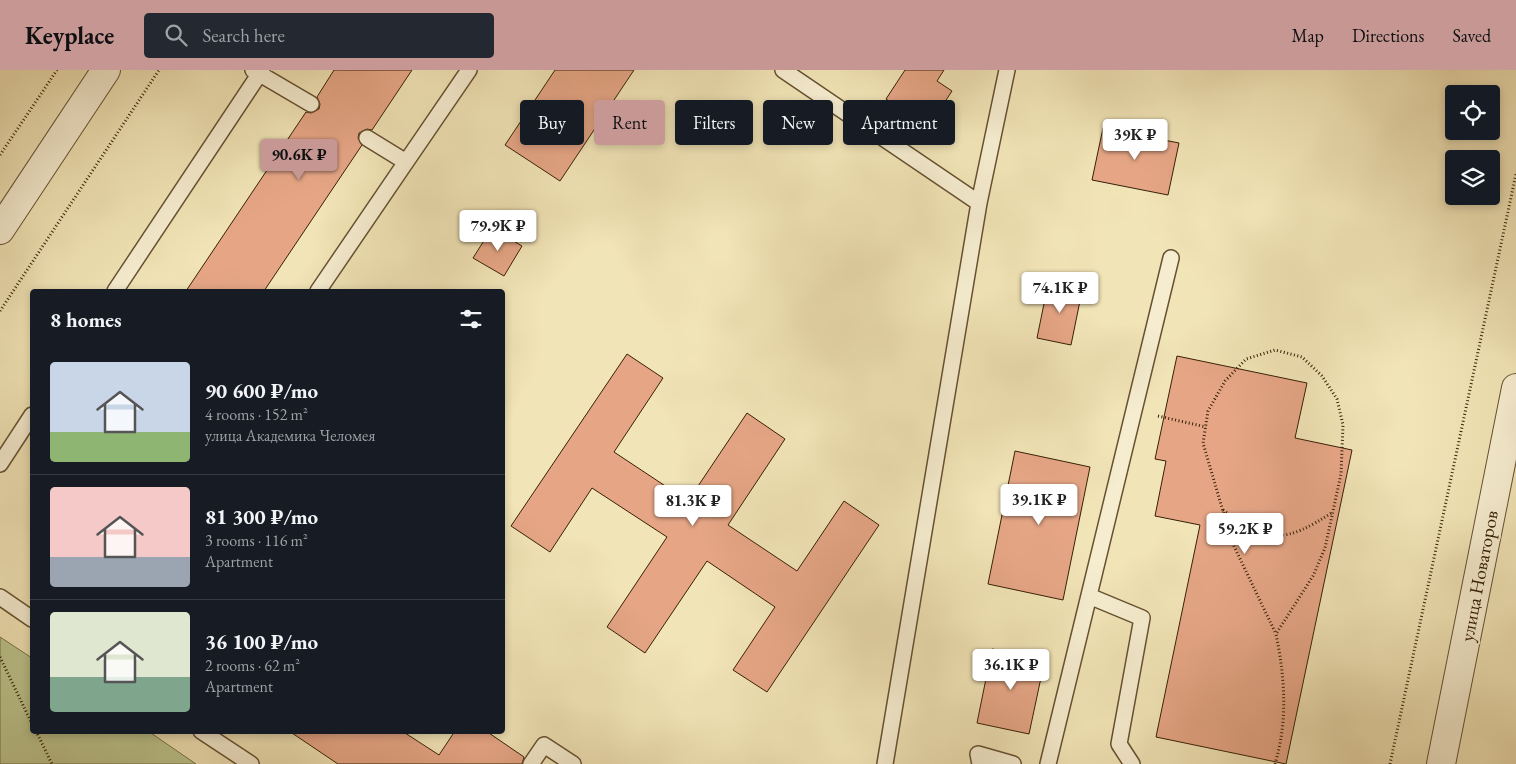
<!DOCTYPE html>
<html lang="en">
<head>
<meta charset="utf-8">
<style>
  :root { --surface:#171b24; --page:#242831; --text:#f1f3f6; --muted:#9ea1a6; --line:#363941; --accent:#c59692 }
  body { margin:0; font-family:"EB Garamond",serif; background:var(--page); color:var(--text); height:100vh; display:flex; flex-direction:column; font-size:19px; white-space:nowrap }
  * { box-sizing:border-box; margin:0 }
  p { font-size:16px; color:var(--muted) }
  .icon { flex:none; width:28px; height:28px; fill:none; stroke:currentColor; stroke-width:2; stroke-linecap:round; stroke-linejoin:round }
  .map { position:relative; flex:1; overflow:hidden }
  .drawer { position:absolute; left:30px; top:219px; width:475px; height:445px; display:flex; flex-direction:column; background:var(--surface); border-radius:5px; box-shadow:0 2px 8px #0003 }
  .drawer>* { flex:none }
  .top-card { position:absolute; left:520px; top:30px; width:475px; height:45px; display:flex; gap:10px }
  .fabs { position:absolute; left:1445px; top:15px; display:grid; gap:10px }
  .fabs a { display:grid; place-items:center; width:55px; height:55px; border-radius:5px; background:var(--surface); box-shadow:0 2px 8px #0003; font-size:25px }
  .price { position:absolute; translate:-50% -42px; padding:0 11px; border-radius:5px; background:#fff; color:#222; font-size:16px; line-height:32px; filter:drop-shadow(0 1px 2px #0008) }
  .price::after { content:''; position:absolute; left:50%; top:30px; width:15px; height:11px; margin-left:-8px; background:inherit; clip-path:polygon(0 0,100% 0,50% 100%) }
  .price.current { background:var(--accent); color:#111 }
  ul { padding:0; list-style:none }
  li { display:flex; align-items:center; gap:15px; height:125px; padding:0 20px }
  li+li { border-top:1px solid var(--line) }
  li span { display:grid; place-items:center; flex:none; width:140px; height:100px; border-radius:5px; color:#555 }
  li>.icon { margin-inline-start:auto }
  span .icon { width:60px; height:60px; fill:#fffc; stroke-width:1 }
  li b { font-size:21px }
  h2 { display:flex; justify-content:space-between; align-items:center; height:60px; padding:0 20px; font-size:21px }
  .tag { padding:0 18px; border-radius:5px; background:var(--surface); box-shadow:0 2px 8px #0003; font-size:18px; line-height:45px }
  .tag.current { background:var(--accent); color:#111 }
  header { display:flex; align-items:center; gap:30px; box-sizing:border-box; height:70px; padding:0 25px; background:var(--accent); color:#111 }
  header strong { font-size:24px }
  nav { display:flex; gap:28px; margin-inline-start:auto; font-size:18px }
  .search { width:350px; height:45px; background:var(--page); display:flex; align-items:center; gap:12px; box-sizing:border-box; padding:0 18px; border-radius:5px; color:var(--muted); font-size:19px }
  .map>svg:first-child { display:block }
</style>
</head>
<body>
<header>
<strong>Keyplace</strong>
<div class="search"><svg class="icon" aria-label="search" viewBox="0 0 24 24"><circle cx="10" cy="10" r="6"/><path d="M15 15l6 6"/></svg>Search here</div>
<nav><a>Map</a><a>Directions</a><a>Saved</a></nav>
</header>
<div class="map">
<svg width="1516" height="694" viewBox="0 0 1516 694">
  <rect width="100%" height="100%" fill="#f1e4b6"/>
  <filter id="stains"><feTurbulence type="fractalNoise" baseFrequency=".004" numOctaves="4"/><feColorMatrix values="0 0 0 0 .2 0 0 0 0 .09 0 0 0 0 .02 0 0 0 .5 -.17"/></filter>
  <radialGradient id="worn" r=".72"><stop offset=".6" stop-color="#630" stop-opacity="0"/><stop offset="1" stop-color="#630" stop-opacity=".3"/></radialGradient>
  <path fill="#bcc48d" stroke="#7a7249" d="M 0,567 L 32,588 L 32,661 L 148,661 L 196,694 L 0,694 Z"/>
  <path fill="#e6a686" stroke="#372005" d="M 334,0 L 412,0 L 372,60 L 367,59 L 359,63 L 358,68 L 362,75 L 264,221 L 186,221 L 306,42 L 311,43 L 319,39 L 320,34 L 317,27 Z
    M 555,0 L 634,0 L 560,111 L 505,75 Z
    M 905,0 L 944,0 L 937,11 L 952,21 L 928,58 L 886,29 Z
    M 1103,58 L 1179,73 L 1168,125 L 1092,110 Z
    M 492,158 L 522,176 L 504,206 L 473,188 Z
    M 1048,214 L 1082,221 L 1071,275 L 1037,268 Z
    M 627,284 L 663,308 L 614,382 L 688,431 L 747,343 L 785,369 L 728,455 L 797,501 L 844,431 L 879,455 L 767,622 L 733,600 L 775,537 L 707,491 L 645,583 L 607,557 L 667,467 L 592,418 L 550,482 L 511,456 Z
    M 1177,286 L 1307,313 L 1295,368 L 1352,380 L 1286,694 L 1156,667 L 1200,455 L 1155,446 L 1166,391 L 1155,389 Z
    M 1015,381 L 1090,397 L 1063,530 L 988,514 Z
    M 992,579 L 1045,589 L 1029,664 L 977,653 Z
    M 289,661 L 402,661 L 439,685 L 455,661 L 486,661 L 524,687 L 522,694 L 338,694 Z"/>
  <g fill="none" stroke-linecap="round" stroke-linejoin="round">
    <defs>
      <path id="service" d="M 253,0 L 311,34
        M 783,0 L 979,133
        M 406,92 L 469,0
        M 115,221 L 262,0
        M 318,221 L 406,92 L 367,68
        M 0,394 L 32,345
        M 1089,526 L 1142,548 L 1119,674 L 1132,694
        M 0,527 L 32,549
        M 201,661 L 251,694
        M 531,694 L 544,675 L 573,694
        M 885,694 L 979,133 L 1007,0
        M 980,694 L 978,684 L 1013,694
        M 1048,694 L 1171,188"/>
      <path id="minor" d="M 0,160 L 106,0"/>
      <path id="tertiary" d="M 1441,694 L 1516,318"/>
    </defs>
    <use href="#service" stroke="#665131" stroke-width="18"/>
    <use href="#minor" stroke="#665131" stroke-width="30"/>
    <use href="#tertiary" stroke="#665131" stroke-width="30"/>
    <path stroke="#372005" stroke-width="3" stroke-dasharray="1 2.5" stroke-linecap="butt" d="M 0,85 L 57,0
      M 0,241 L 159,0
      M 1158,346 L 1206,357
      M 1223,440 C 1270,474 1285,473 1333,442
      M 0,587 L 32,654
      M 36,661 L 52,694
      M 1275,694 C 1288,650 1285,609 1276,564 L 1313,506 L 1325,478 L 1341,404 L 1343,355 L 1337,329 L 1322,306 L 1302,287 L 1275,280 L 1246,289 L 1225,311 L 1208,341 L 1203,373 L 1232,472 L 1276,564
      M 1390,694 L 1516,104"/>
    <use href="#service" stroke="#f6edd0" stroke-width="15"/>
    <use href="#minor" stroke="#f6edd0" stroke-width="28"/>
    <use href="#tertiary" stroke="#f6edd0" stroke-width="28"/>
  </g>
  <g text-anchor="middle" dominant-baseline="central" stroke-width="4" stroke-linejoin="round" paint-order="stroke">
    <g font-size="19" fill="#372005" stroke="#f6edd0">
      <text transform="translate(1479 506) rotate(-79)">улица Новаторов</text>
    </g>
  </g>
  <rect width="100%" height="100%" filter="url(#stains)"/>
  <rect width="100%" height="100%" fill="url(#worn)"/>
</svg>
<div class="fabs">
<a><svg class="icon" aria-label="locate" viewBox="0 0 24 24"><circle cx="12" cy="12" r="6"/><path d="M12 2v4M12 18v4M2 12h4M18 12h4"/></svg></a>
<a><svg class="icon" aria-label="layers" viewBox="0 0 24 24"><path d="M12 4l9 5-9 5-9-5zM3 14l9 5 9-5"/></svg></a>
</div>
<b class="price" style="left:1135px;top:91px">39K ₽</b>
<b class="price current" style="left:299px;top:111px">90.6K ₽</b>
<b class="price" style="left:498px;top:182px">79.9K ₽</b>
<b class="price" style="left:1060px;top:244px">74.1K ₽</b>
<b class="price" style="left:1039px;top:456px">39.1K ₽</b>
<b class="price" style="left:693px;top:457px">81.3K ₽</b>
<b class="price" style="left:1245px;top:485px">59.2K ₽</b>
<b class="price" style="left:1011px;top:621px">36.1K ₽</b>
<div class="top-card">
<a class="tag">Buy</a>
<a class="tag current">Rent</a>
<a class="tag">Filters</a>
<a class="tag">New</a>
<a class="tag">Apartment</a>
</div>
<section class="drawer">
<h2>8 homes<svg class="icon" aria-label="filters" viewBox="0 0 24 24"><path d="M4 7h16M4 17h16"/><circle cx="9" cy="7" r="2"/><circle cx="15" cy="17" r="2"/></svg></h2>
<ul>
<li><span style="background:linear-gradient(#c9d6e8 70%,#8fb573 0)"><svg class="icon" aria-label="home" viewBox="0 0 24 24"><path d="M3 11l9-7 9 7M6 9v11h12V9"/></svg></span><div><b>90 600 ₽/mo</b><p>4 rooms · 152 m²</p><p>улица Академика Челомея</p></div></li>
<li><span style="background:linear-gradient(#f6c9c9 70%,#9aa5b1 0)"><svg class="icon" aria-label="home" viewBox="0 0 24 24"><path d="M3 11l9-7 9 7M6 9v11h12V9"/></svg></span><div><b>81 300 ₽/mo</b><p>3 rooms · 116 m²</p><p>Apartment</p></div></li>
<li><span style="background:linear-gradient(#dfe7d0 65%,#7fa58c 0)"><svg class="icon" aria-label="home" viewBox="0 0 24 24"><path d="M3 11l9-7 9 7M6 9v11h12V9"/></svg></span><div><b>36 100 ₽/mo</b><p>2 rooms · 62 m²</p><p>Apartment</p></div></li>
</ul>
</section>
</div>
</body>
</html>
